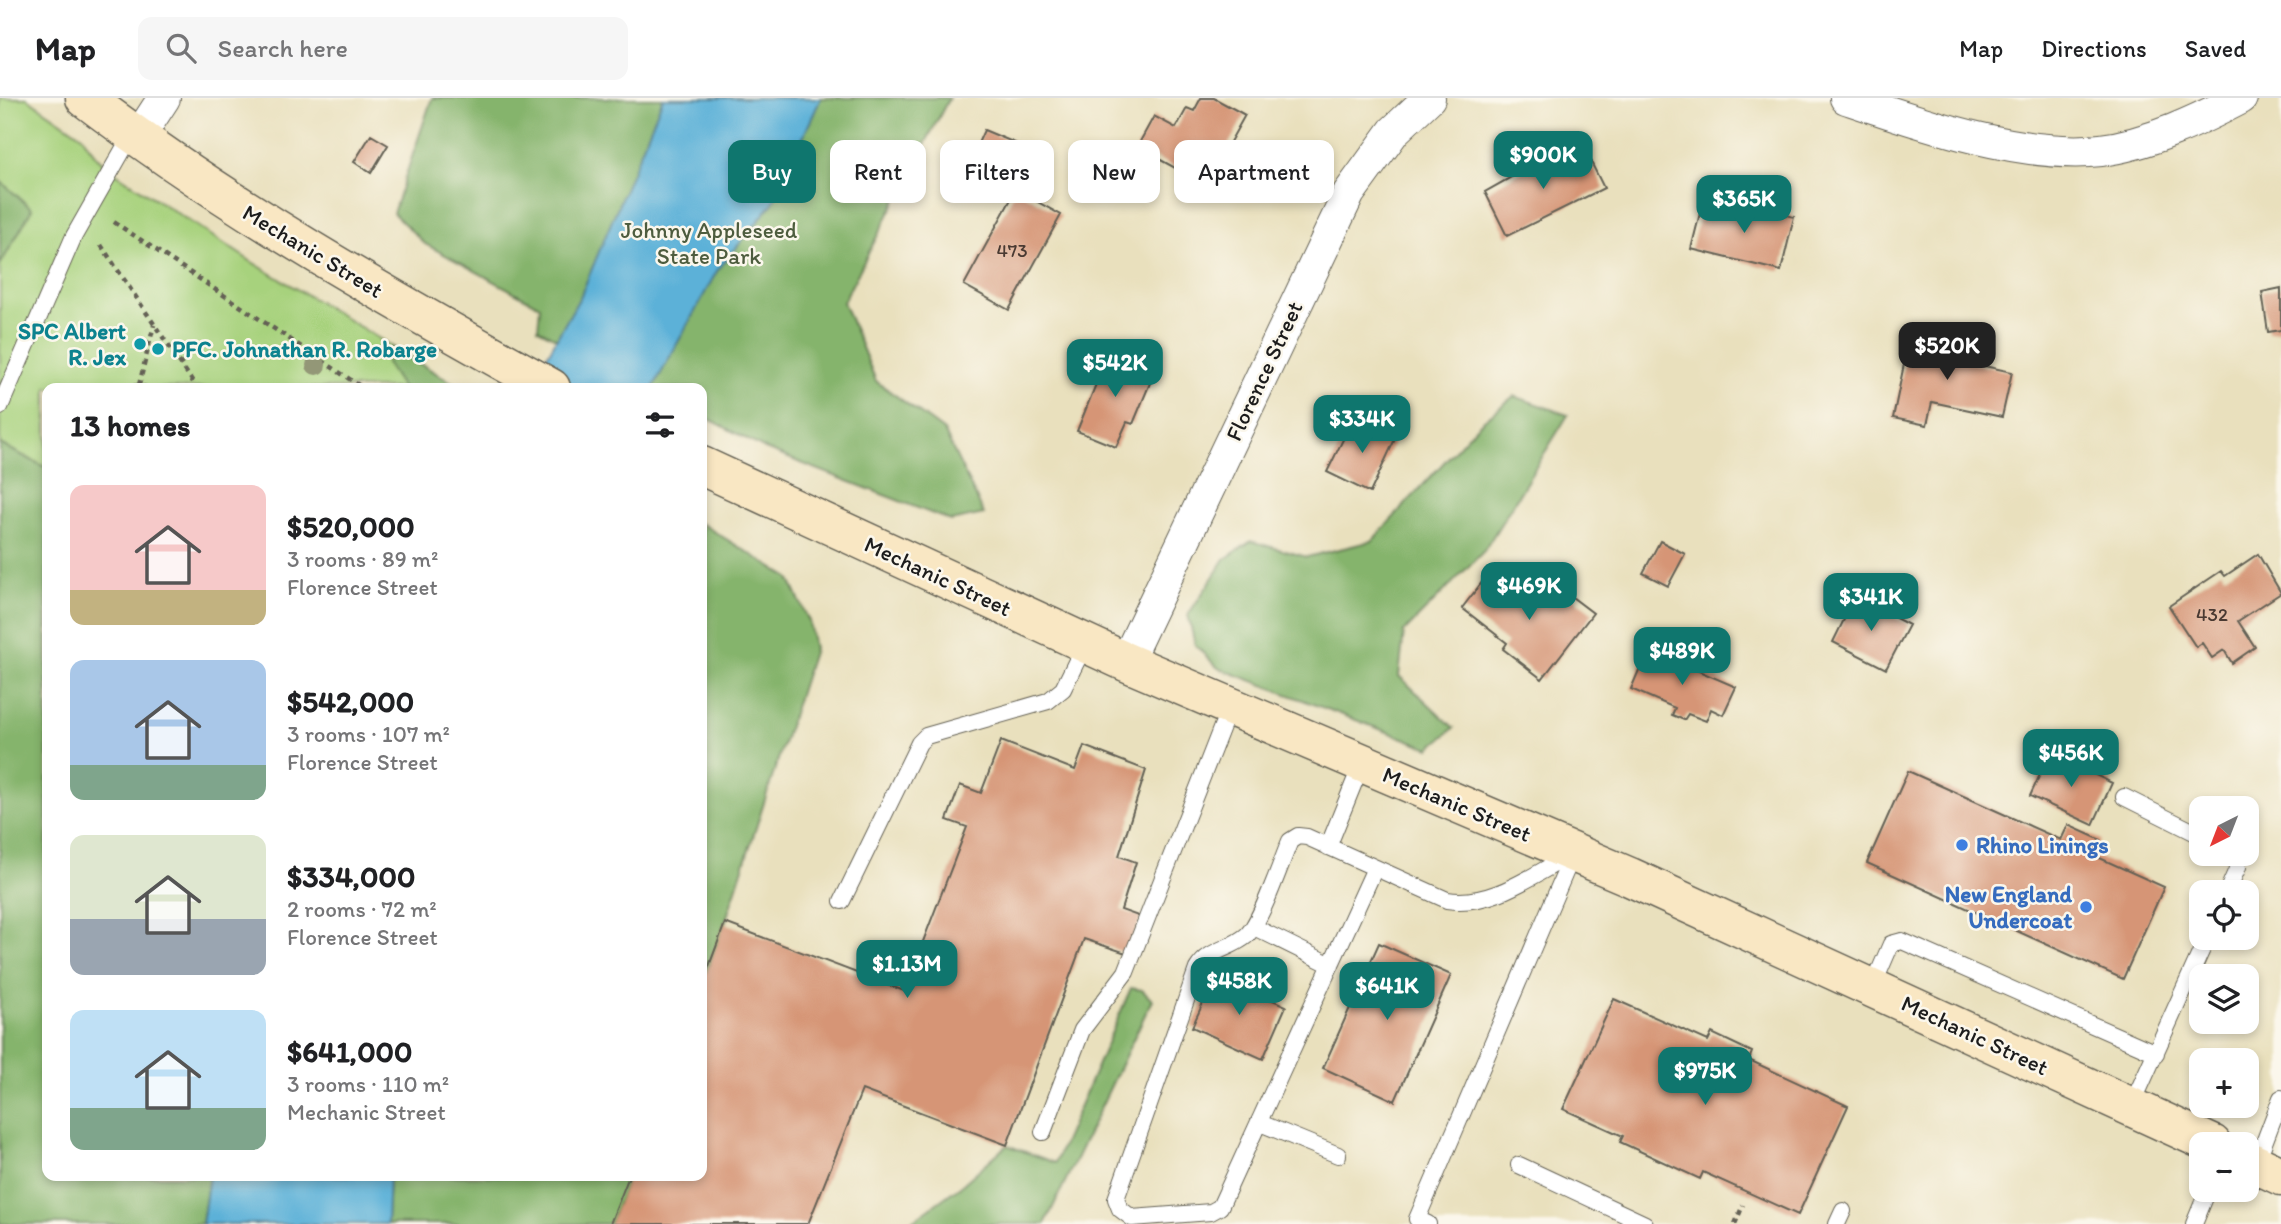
<!DOCTYPE html>
<html lang="en">
<head>
<meta charset="utf-8">
<style>
  :root { --surface:#fff; --page:#f6f6f6; --text:#202124; --muted:#757577; --line:#e0e0e0; --accent:#0f766e }
  body { margin:0; font-family:Itim,sans-serif; background:var(--page); color:var(--text); height:100vh; display:flex; flex-direction:column; font-size:26px; white-space:nowrap }
  * { box-sizing:border-box; margin:0 }
  p { font-size:23px; color:var(--muted) }
  .icon { flex:none; width:38px; height:38px; fill:none; stroke:currentColor; stroke-width:2; stroke-linecap:round; stroke-linejoin:round }
  .map { position:relative; flex:1; overflow:hidden }
  .side { position:absolute; left:42px; top:285px; width:665px; height:798px; display:flex; flex-direction:column; background:var(--surface); border-radius:14px; box-shadow:0 4px 10px #0003 }
  .side>* { flex:none }
  .banner { position:absolute; left:728px; top:42px; width:665px; height:63px; display:flex; gap:14px }
  .needle { width:46px; rotate:222deg }
  .tools { position:absolute; left:2189px; top:698px; display:grid; gap:14px }
  .tools a { display:grid; place-items:center; width:70px; height:70px; border-radius:14px; background:var(--surface); box-shadow:0 4px 10px #0003; font-size:35px }
  .price { position:absolute; translate:-50% -60px; padding:0 16px; border-radius:14px; background:var(--accent); color:#fff; font-size:23px; line-height:46px; filter:drop-shadow(0 2px 4px #0008) }
  .price::after { content:''; position:absolute; left:50%; top:42px; width:21px; height:16px; margin-left:-10px; background:inherit; clip-path:polygon(0 0,100% 0,50% 100%) }
  .price.active { background:#222; color:#fff }
  ul { padding:0; list-style:none }
  li { display:flex; align-items:center; gap:21px; height:175px; padding:0 28px }
  li span { display:grid; place-items:center; flex:none; width:196px; height:140px; border-radius:14px; color:#555 }
  li>.icon { margin-inline-start:auto }
  span .icon { width:84px; height:84px; fill:#fffc; stroke-width:1 }
  li b { font-size:30px }
  h2 { display:flex; justify-content:space-between; align-items:center; height:84px; padding:0 28px; font-size:30px }
  .tag { padding:0 24px; border-radius:14px; background:var(--surface); box-shadow:0 4px 10px #0003; font-size:24px; line-height:63px }
  .tag.active { background:var(--accent); color:#fff }
  header { display:flex; align-items:center; gap:42px; box-sizing:border-box; height:98px; padding:0 35px; background:var(--surface); border-bottom:2px solid var(--line) }
  header strong { font-size:33px }
  nav { display:flex; gap:38px; margin-inline-start:auto; font-size:24px }
  .search { width:490px; height:63px; background:var(--page); display:flex; align-items:center; gap:18px; box-sizing:border-box; padding:0 24px; border-radius:14px; color:var(--muted); font-size:26px }
  .map>svg:first-child { display:block }
</style>
</head>
<body>
<header>
<strong>Map</strong>
<div class="search"><svg class="icon" aria-label="search" viewBox="0 0 24 24"><circle cx="10" cy="10" r="6"/><path d="M15 15l6 6"/></svg>Search here</div>
<nav><a>Map</a><a>Directions</a><a>Saved</a></nav>
</header>
<div class="map">
<svg width="2281" height="1126" viewBox="0 0 2281 1126">
  <rect width="100%" height="100%" fill="#fbf7ec"/>
  <filter id="ink" filterUnits="userSpaceOnUse"><feTurbulence type="fractalNoise" baseFrequency=".0143" numOctaves="2"/><feDisplacementMap in="SourceGraphic" scale="14" xChannelSelector="R" yChannelSelector="G"/><feConvolveMatrix kernelMatrix="1 2 1 2 8 2 1 2 1" color-interpolation-filters="sRGB"/></filter>
  <filter id="wash" filterUnits="userSpaceOnUse"><feTurbulence type="fractalNoise" baseFrequency=".00686" numOctaves="4" result="noise"/><feDisplacementMap in="SourceGraphic" scale="28" xChannelSelector="R" yChannelSelector="G"/><feGaussianBlur stdDeviation="1.57" result="paint"/><feColorMatrix in="noise" values="0 0 0 0 0 0 0 0 0 0 0 0 0 0 0 0 0 1.4 0 .05"/><feComposite in="paint" operator="in"/></filter>
  <g filter="url(#wash)">
    <rect width="100%" height="100%" fill="#e9e0bd"/>
    <path fill="#a7d27d" stroke="#62774c" stroke-width="2" d="M 0,0 L 27,0 L 82,38 L 96,58 L 111,72 L 252,164 L 461,290 L 47,290 L 47,370 L 0,346 L 0,167 L 32,111 L 0,83 Z"/>
    <path fill="#85b46c" stroke="#506844" stroke-width="2" d="M 432,0 L 949,0 L 843,204 L 876,283 L 944,333 L 984,416 L 951,423 L 765,351 L 702,317 L 702,290 L 652,290 L 538,231 L 540,208 L 425,146 L 393,115 Z
      M 0,83 L 32,111 L 0,167 Z
      M 391,249 L 461,290 L 402,290 L 386,265 Z
      M 1514,298 L 1568,317 L 1484,453 L 1404,534 L 1399,578 L 1454,630 L 1430,650 L 1218,570 L 1195,547 L 1188,517 L 1225,461 L 1251,443 L 1307,459 L 1372,443 L 1478,327 Z
      M 0,346 L 47,370 L 47,1078 L 209,1078 L 202,1126 L 0,1126 Z
      M 702,426 L 789,480 L 809,523 L 814,551 L 725,825 L 702,887 Z
      M 1131,890 L 1142,892 L 1152,902 L 1045,1126 L 908,1126 L 963,1086 L 1007,1047 L 1055,1065 Z
      M 389,1078 L 629,1078 L 610,1126 L 387,1126 Z"/>
    <path fill="#5cb1d8" stroke="#3c667a" stroke-width="2" d="M 663,0 L 821,0 L 773,105 L 717,173 L 653,290 L 529,290 L 581,197 Z
      M 209,1078 L 389,1078 L 387,1126 L 202,1126 Z"/>
    <g id="blocks">
      <path fill="#d69576" d="M 1201,0 L 1214,0 L 1245,17 L 1206,87 L 1137,49 L 1154,18 L 1176,30 L 1187,10 L 1194,13 Z
        M 984,32 L 1027,50 L 1016,79 L 971,61 Z
        M 371,37 L 388,47 L 371,75 L 354,64 Z
        M 1584,50 L 1604,90 L 1507,138 L 1485,94 L 1538,64 L 1541,71 Z
        M 1016,92 L 1061,117 L 1009,212 L 964,187 Z
        M 1740,106 L 1794,119 L 1781,173 L 1691,151 L 1702,107 L 1738,116 Z
        M 2281,190 L 2281,232 L 2268,234 L 2262,194 Z
        M 1910,237 L 1973,250 L 1970,265 L 2012,274 L 2002,319 L 1932,304 L 1927,327 L 1893,320 Z
        M 1109,254 L 1155,273 L 1133,326 L 1127,324 L 1116,349 L 1077,333 Z
        M 1354,319 L 1396,339 L 1370,395 L 1327,374 Z
        M 1660,443 L 1685,456 L 1668,488 L 1643,475 Z
        M 2258,456 L 2281,495 L 2238,523 L 2255,549 L 2232,565 L 2224,552 L 2212,560 L 2202,545 L 2196,549 L 2169,508 L 2221,473 L 2225,478 Z
        M 1490,474 L 1534,507 L 1552,484 L 1593,515 L 1542,581 L 1503,551 L 1507,545 L 1462,510 Z
        M 1855,499 L 1909,527 L 1886,571 L 1833,544 Z
        M 1648,551 L 1736,589 L 1723,617 L 1711,611 L 1706,623 L 1688,616 L 1684,622 L 1672,617 L 1675,610 L 1631,591 Z
        M 1001,643 L 1075,672 L 1084,648 L 1146,672 L 1119,758 L 1136,764 L 1121,812 L 1141,819 L 1129,856 L 1084,841 L 1007,1047 L 862,992 L 808,1126 L 610,1126 L 629,1078 L 702,1078 L 702,887 L 725,825 L 904,893 L 967,729 L 947,722 L 960,687 L 981,695 Z
        M 2050,655 L 2112,685 L 2093,727 L 2030,698 Z
        M 1908,673 L 2061,742 L 2068,727 L 2101,742 L 2093,757 L 2164,789 L 2123,881 L 1867,765 Z
        M 1379,845 L 1451,877 L 1395,1003 L 1323,970 Z
        M 1216,877 L 1286,908 L 1263,961 L 1192,929 Z
        M 1614,901 L 1708,943 L 1712,935 L 1752,954 L 1749,962 L 1848,1008 L 1798,1117 L 1703,1074 L 1700,1081 L 1620,1044 L 1623,1038 L 1563,1011 Z"/>
    </g>
  </g>
  <g filter="url(#ink)">
    <use href="#blocks" fill-opacity="0" stroke="#646154" stroke-width="2"/>
    <g fill="none" stroke-linecap="round" stroke-linejoin="round">
      <defs>
        <path id="service" d="M 0,309 L 74,138 L 132,36
          M 2124,699 L 2202,738
          M 1328,749 L 1362,665
          M 1375,770 L 1220,1109 L 1211,1114 L 1132,1120 L 1120,1111 L 1116,1101 L 1197,871 C 1209,851 1229,852 1246,838 C 1261,825 1281,764 1290,743 L 1298,738 L 1307,739 L 1447,802 C 1492,809 1532,777 1571,757
          M 2227,794 L 2238,769 L 2233,756
          M 842,803 L 919,645 L 926,638 L 1048,603 L 1063,591 L 1085,546
          M 1254,829 L 1331,867
          M 1872,890 L 1891,846 L 1902,843 L 2156,955
          M 2131,1009 L 2207,840
          M 1260,1025 L 1338,1057
          M 1043,1034 L 1082,932 L 1126,874 L 1230,608
          M 2256,1066 L 2281,1000
          M 1519,1067 L 1645,1126
          M 1428,1126 L 1417,1121 L 1573,756
          M 1837,1126 L 1843,1113
          M 2194,1126 L 2208,1092"/>
        <path id="minor" d="M 1846,0 C 1920,25 2023,61 2101,52 C 2149,46 2199,22 2241,0
          M 138,40 L 164,0
          M 1126,564 L 1349,95 L 1394,33 L 1429,0"/>
        <path id="secondary" d="M 85,0 C 231,111 391,201 551,290
          M 702,368 L 1126,564 L 1630,779 L 2212,1046
          M 2247,1062 L 2281,1078"/>
      </defs>
      <use href="#service" stroke="#646154" stroke-width="18"/>
      <use href="#minor" stroke="#646154" stroke-width="34"/>
      <use href="#secondary" stroke="#646154" stroke-width="41"/>
      <path stroke="#646154" stroke-width="4.5" stroke-dasharray="5 5" stroke-linecap="butt" d="M 114,124 L 363,290
        M 101,147 L 197,290
        M 139,287 L 154,227
        M 123,290 L 139,287 L 149,290
        M 1735,1126 L 1743,1107"/>
      <use href="#service" stroke="#fff" stroke-width="16"/>
      <use href="#minor" stroke="#fff" stroke-width="32"/>
      <use href="#secondary" stroke="#f9e7c3" stroke-width="38"/>
    </g>
    <circle fill="#939777" cx="316" cy="267" r="10"/>
  </g>
  <g fill="#0f9aa8" stroke="#fbf7ec" stroke-width="2.5">
    <circle cx="140" cy="246" r="7"/>
    <circle cx="158" cy="251" r="7"/>
  </g>
  <g fill="#3f7fe0" stroke="#fbf7ec" stroke-width="2.5">
    <circle cx="1962" cy="747" r="7"/>
    <circle cx="2086" cy="809" r="7"/>
  </g>
  <g text-anchor="middle" dominant-baseline="central" stroke-width="5" stroke-linejoin="round" paint-order="stroke">
    <g font-size="19" fill="#4a3a32">
      <text x="1012" y="152">473</text>
      <text x="2212" y="516">432</text>
    </g>
    <g font-size="23" fill="#4d5c3e" stroke="#fbf7ec">
      <text x="709" y="132">Johnny Appleseed<tspan x="709" dy="26">State Park</tspan></text>
    </g>
    <g font-size="23" fill="#1c1c1c" stroke="#fbf7ec">
      <text transform="translate(313 153) rotate(31)">Mechanic Street</text>
      <text transform="translate(1264 273) rotate(-65)">Florence Street</text>
      <text transform="translate(938 478) rotate(25)">Mechanic Street</text>
      <text transform="translate(1457 706) rotate(23)">Mechanic Street</text>
      <text transform="translate(1975 937) rotate(25)">Mechanic Street</text>
    </g>
    <g font-size="23" font-weight="bold" fill="#0d838f" stroke="#fbf7ec" text-anchor="end">
      <text x="126" y="233">SPC Albert<tspan x="126" dy="26">R. Jex</tspan></text>
      <text x="172" y="251" text-anchor="start">PFC. Johnathan R. Robarge</text>
    </g>
    <g font-size="23" font-weight="bold" fill="#366cbe" stroke="#fbf7ec" text-anchor="start">
      <text x="1976" y="747">Rhino Linings</text>
      <text x="2072" y="796" text-anchor="end">New England<tspan x="2072" dy="26">Undercoat</tspan></text>
    </g>
  </g>
</svg>
<div class="tools">
<a><svg class="needle" viewBox="-14 -14 28 28"><path d="M0-13l5 13h-10z" fill="#e53935"/><path d="M0 13l5-13h-10z" fill="#757577"/></svg></a>
<a><svg class="icon" aria-label="locate" viewBox="0 0 24 24"><circle cx="12" cy="12" r="6"/><path d="M12 2v4M12 18v4M2 12h4M18 12h4"/></svg></a>
<a><svg class="icon" aria-label="layers" viewBox="0 0 24 24"><path d="M12 4l9 5-9 5-9-5zM3 14l9 5 9-5"/></svg></a>
<a>+</a>
<a>−</a>
</div>
<b class="price" style="left:1543px;top:93px">$900K</b>
<b class="price" style="left:1744px;top:137px">$365K</b>
<b class="price active" style="left:1947px;top:284px">$520K</b>
<b class="price" style="left:1115px;top:301px">$542K</b>
<b class="price" style="left:1362px;top:357px">$334K</b>
<b class="price" style="left:1529px;top:524px">$469K</b>
<b class="price" style="left:1871px;top:535px">$341K</b>
<b class="price" style="left:1682px;top:589px">$489K</b>
<b class="price" style="left:2071px;top:691px">$456K</b>
<b class="price" style="left:907px;top:902px">$1.13M</b>
<b class="price" style="left:1239px;top:919px">$458K</b>
<b class="price" style="left:1387px;top:924px">$641K</b>
<b class="price" style="left:1705px;top:1009px">$975K</b>
<div class="banner">
<a class="tag active">Buy</a>
<a class="tag">Rent</a>
<a class="tag">Filters</a>
<a class="tag">New</a>
<a class="tag">Apartment</a>
</div>
<section class="side">
<h2>13 homes<svg class="icon" aria-label="filters" viewBox="0 0 24 24"><path d="M4 7h16M4 17h16"/><circle cx="9" cy="7" r="2"/><circle cx="15" cy="17" r="2"/></svg></h2>
<ul>
<li><span style="background:linear-gradient(#f6c9c9 75%,#c2b280 0)"><svg class="icon" aria-label="home" viewBox="0 0 24 24"><path d="M3 11l9-7 9 7M6 9v11h12V9"/></svg></span><div><b>$520,000</b><p>3 rooms · 89 m²</p><p>Florence Street</p></div></li>
<li><span style="background:linear-gradient(#a9c7e8 75%,#7fa58c 0)"><svg class="icon" aria-label="home" viewBox="0 0 24 24"><path d="M3 11l9-7 9 7M6 9v11h12V9"/></svg></span><div><b>$542,000</b><p>3 rooms · 107 m²</p><p>Florence Street</p></div></li>
<li><span style="background:linear-gradient(#dfe7d0 60%,#9aa5b1 0)"><svg class="icon" aria-label="home" viewBox="0 0 24 24"><path d="M3 11l9-7 9 7M6 9v11h12V9"/></svg></span><div><b>$334,000</b><p>2 rooms · 72 m²</p><p>Florence Street</p></div></li>
<li><span style="background:linear-gradient(#bfe0f5 70%,#7fa58c 0)"><svg class="icon" aria-label="home" viewBox="0 0 24 24"><path d="M3 11l9-7 9 7M6 9v11h12V9"/></svg></span><div><b>$641,000</b><p>3 rooms · 110 m²</p><p>Mechanic Street</p></div></li>
</ul>
</section>
</div>
</body>
</html>
